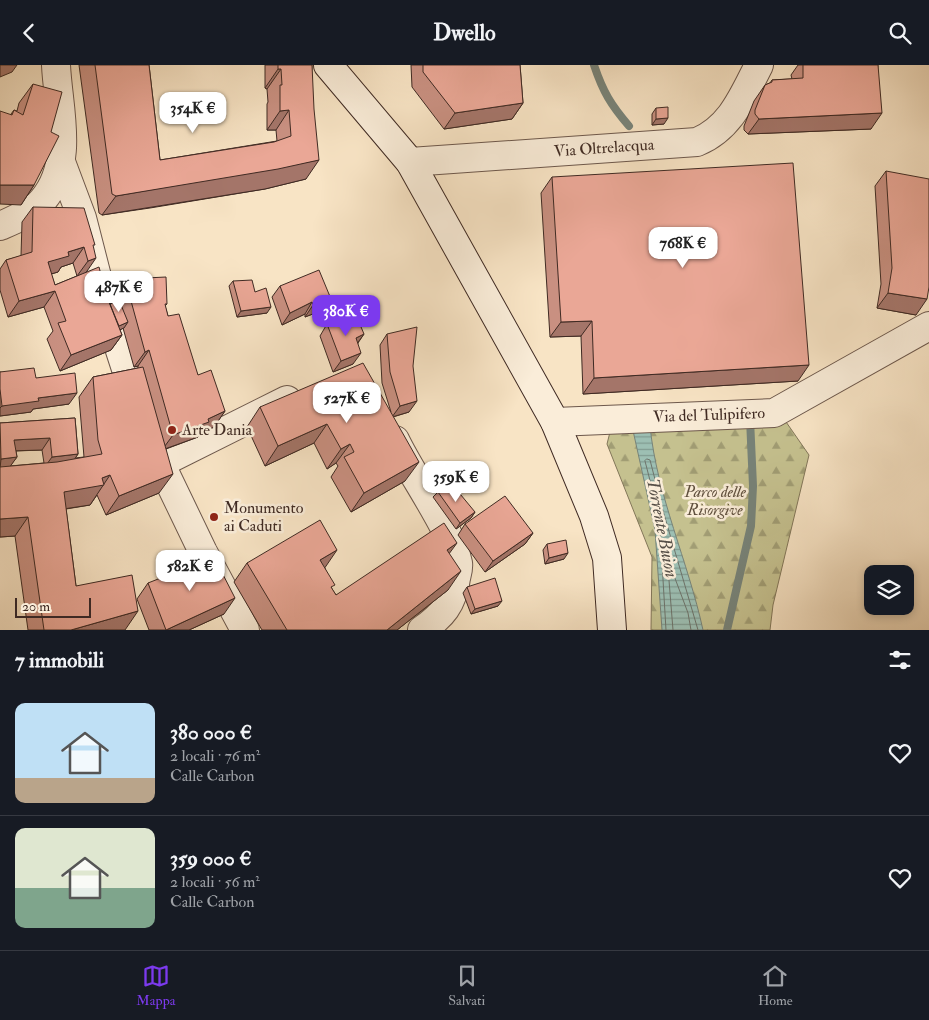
<!DOCTYPE html>
<html lang="it">
<head>
<meta charset="utf-8">
<style>
  :root { --surface:#171b24; --page:#242831; --text:#f1f3f6; --muted:#9ea1a6; --line:#363941; --accent:#7c3aed }
  body { margin:0; font-family:"IM FELL Double Pica",serif; background:var(--page); color:var(--text); height:100vh; display:flex; flex-direction:column; font-size:19px; white-space:nowrap }
  * { box-sizing:border-box; margin:0 }
  p { font-size:16px; color:var(--muted) }
  .icon { flex:none; width:28px; height:28px; fill:none; stroke:currentColor; stroke-width:2; stroke-linecap:round; stroke-linejoin:round }
  .map { position:relative; height:565px; overflow:hidden }
  .drawer { display:flex; flex-direction:column; background:var(--surface); flex:1 }
  .drawer>* { flex:none }
  .tools { position:absolute; left:864px; top:500px; display:grid; gap:10px }
  .tools a { display:grid; place-items:center; width:50px; height:50px; border-radius:10px; background:var(--surface); box-shadow:0 2px 8px #0003; font-size:25px }
  .scale { position:absolute; left:15px; bottom:12px; width:76px; box-sizing:border-box; padding-left:5px; border:2px solid #3f2a23; border-top:0; font-size:14px; line-height:18px; white-space:nowrap; color:#3f2a23; -webkit-text-stroke:4px #faedd9; paint-order:stroke }
  .price { position:absolute; translate:-50% -42px; padding:0 11px; border-radius:10px; background:#fff; color:#222; font-size:16px; line-height:32px; filter:drop-shadow(0 1px 2px #0008) }
  .price::after { content:''; position:absolute; left:50%; top:30px; width:15px; height:11px; margin-left:-8px; background:inherit; clip-path:polygon(0 0,100% 0,50% 100%) }
  .price.active { background:var(--accent); color:#fff }
  ul { padding:0; list-style:none }
  li { display:flex; align-items:center; gap:15px; height:125px; padding:0 15px }
  li+li { border-top:1px solid var(--line) }
  li span { display:grid; place-items:center; flex:none; width:140px; height:100px; border-radius:10px; color:#555 }
  li>.icon { margin-inline-start:auto }
  span .icon { width:60px; height:60px; fill:#fffc; stroke-width:1 }
  li b { font-size:21px }
  h2 { display:flex; justify-content:space-between; align-items:center; height:60px; padding:0 15px; font-size:21px }
  header { display:flex; justify-content:space-between; align-items:center; height:65px; padding:0 15px; background:var(--surface); font-size:22px; font-weight:700 }
  .tab-bar { display:flex; justify-content:space-around; align-items:center; height:70px; border-top:1px solid var(--line); background:var(--surface); font-size:14px; color:var(--muted) }
  .tab-bar a { display:grid; justify-items:center; gap:2px }
  .tab-bar .active { color:var(--accent) }
  .map>svg:first-child { display:block }
</style>
</head>
<body>
<header><svg class="icon" aria-label="back" viewBox="0 0 24 24"><path d="M15 5l-7 7 7 7"/></svg>Dwello<svg class="icon" aria-label="search" viewBox="0 0 24 24"><circle cx="10" cy="10" r="6"/><path d="M15 15l6 6"/></svg></header>
<div class="map">
<svg width="929" height="565" viewBox="0 0 929 565">
  <defs>
    <pattern id="forest-firs" width="22" height="20" patternUnits="userSpaceOnUse" patternTransform="scale(1.25)"><rect width="22" height="20" fill="#c5c18f"/><path d="M5 1l3.5 6h-7zM16 11l3.5 6h-7z" fill="#a19d74"/></pattern>
    <pattern id="water-rules" width="6" height="5" patternUnits="userSpaceOnUse" patternTransform="scale(1.25)"><rect width="6" height="5" fill="#9dbfb3"/><path d="M0 2.5h6" fill="none" stroke="#819b91"/></pattern>
  </defs>
  <rect width="100%" height="100%" fill="#f8e4c5"/>
  <filter id="stains"><feTurbulence type="fractalNoise" baseFrequency=".004" numOctaves="4"/><feColorMatrix values="0 0 0 0 .2 0 0 0 0 .09 0 0 0 0 .02 0 0 0 .5 -.17"/></filter>
  <radialGradient id="worn" r=".72"><stop offset=".6" stop-color="#630" stop-opacity="0"/><stop offset="1" stop-color="#630" stop-opacity=".3"/></radialGradient>
  <path fill="url(#forest-firs)" stroke="#827659" d="M 784,354 L 809,390 L 773,540 L 770,565 L 651,565 L 652,492 L 607,379 L 611,363 Z"/>
  <path fill="url(#water-rules)" stroke="#778379" d="M 632,361 L 650,361 C 657,431 688,496 703,565 L 662,565 L 655,465 Z"/>
  <g fill="none" stroke-linecap="round" stroke-linejoin="round">
    <path stroke="#6e746b" stroke-width="1" d="M 647,394 L 650,395 L 659,430 L 657,433 L 654,431 L 645,396 Z
      M 666,565 L 660,464 L 656,440 L 658,437 L 661,439 L 698,565
      M 673,565 L 668,503 L 670,500 L 688,548 L 691,565"/>
    <path stroke="#778379" stroke-width="8" d="M 594,0 C 603,27 611,40 629,61
      M 727,565 L 751,461 L 753,421 L 750,354"/>
    <defs>
      <path id="street" d="M 61,97 L 82,153 L 104,239
        M 410,97 L 697,77 C 731,63 743,31 759,0
        M 0,161 C 14,155 34,147 43,135 C 75,97 58,44 56,0
        M 114,267 L 138,341
        M 555,357 L 774,348 L 929,261
        M 395,375 C 412,411 451,463 458,498 C 459,503 457,509 456,513 C 453,539 442,551 422,565
        M 152,381 L 203,487 L 245,565
        M 159,399 L 287,335"/>
      <path id="secondary" d="M 328,0 L 410,97 L 555,357 L 594,451 L 607,493 L 612,565"/>
    </defs>
    <use href="#street" stroke="#6d584c" stroke-width="30"/>
    <use href="#secondary" stroke="#3f2a23" stroke-width="30"/>
    <use href="#street" stroke="#faedd9" stroke-width="28"/>
    <use href="#secondary" stroke="#faedd9" stroke-width="28"/>
  </g>
  <path fill="#c99081" stroke="#3f2a23" fill-rule="evenodd" d="M 79,0 L 149,0 L 160,95 L 277,76 L 276,65 L 267,65 L 267,39 L 268,37 L 267,24 L 265,23 L 265,0 L 312,0 L 306,114 L 265,124 L 150,143 L 102,150 L 99,148 Z
    M 411,0 L 520,0 L 523,38 L 512,54 L 444,64 L 412,22 Z
    M 798,0 L 878,0 L 871,64 L 748,69 L 744,65 L 744,61 L 754,36 L 765,20 L 770,18 L 772,15 L 792,14 L 791,10 Z
    M 33,19 L 34,120 L 21,140 L 11,49 L 14,45 L 17,46 L 19,38 Z
    M 656,43 L 664,59 L 652,60 L 652,49 Z
    M 886,106 L 916,250 L 877,243 L 881,219 L 875,121 Z
    M 552,112 L 798,316 L 583,329 L 581,271 L 550,272 L 541,128 Z
    M 33,142 L 93,182 L 86,207 L 107,232 L 110,239 L 116,236 L 114,229 L 125,214 L 167,239 L 165,241 L 168,251 L 198,310 L 225,346 L 214,362 L 202,368 L 198,372 L 166,384 L 159,428 L 106,450 L 97,430 L 90,440 L 66,444 L 76,521 L 125,565 L 28,565 L 15,471 L 0,472 L 0,358 L 75,353 L 78,389 L 75,393 L 84,392 L 79,332 L 93,312 L 138,303 L 138,301 L 134,302 L 123,263 L 120,265 L 122,270 L 111,285 L 60,306 L 47,274 L 53,266 L 44,242 L 8,252 L 0,225 L 0,204 L 6,195 L 21,191 L 22,157 ZM 73,198 L 77,211 L 55,220 L 51,209 L 58,207 L 61,202 ZM 42,385 L 44,398 L 10,401 L 17,392 L 16,386 Z
    M 233,216 L 255,227 L 267,248 L 237,252 L 229,221 Z
    M 280,221 L 331,234 L 323,245 L 305,252 L 305,249 L 282,260 L 272,232 Z
    M 327,259 L 364,269 L 358,278 L 353,299 L 333,307 L 320,271 Z
    M 387,269 L 409,347 L 393,352 L 405,416 L 351,447 L 331,412 L 338,401 L 336,398 L 327,404 L 314,378 L 265,401 L 247,362 L 260,342 L 391,347 L 382,318 L 380,280 Z
    M 0,307 L 36,313 L 69,339 L 33,344 L 31,347 L 0,351 Z
    M 438,427 L 475,447 L 471,453 L 456,464 L 433,432 Z
    M 465,459 L 533,468 L 525,479 L 485,507 L 458,470 Z
    M 547,479 L 564,494 L 545,499 L 543,485 Z
    M 449,489 L 448,525 L 397,565 L 262,565 L 234,517 L 247,498 L 325,503 L 332,524 L 336,530 Z
    M 148,518 L 224,549 L 189,565 L 149,565 L 137,534 Z
    M 467,522 L 498,541 L 471,549 L 463,528 Z"/>
  <path fill="#a47569" stroke="#3f2a23" d="M 0,0 L 17,0 L 12,7 L 0,12 Z
    M 278,4 L 281,4 L 267,24 L 265,23 Z
    M 523,38 L 512,54 L 444,64 L 455,48 Z
    M 289,45 L 276,65 L 267,65 L 280,46 Z
    M 882,48 L 871,64 L 748,69 L 759,54 Z
    M 668,53 L 664,59 L 652,60 L 656,54 Z
    M 319,95 L 306,114 L 265,124 L 102,150 L 116,131 Z
    M 0,120 L 34,120 L 21,140 L 0,139 Z
    M 84,182 L 73,198 L 61,202 L 58,207 L 37,213 L 48,197 L 68,187 Z
    M 96,193 L 85,209 L 77,211 L 88,196 Z
    M 55,226 L 44,242 L 8,252 L 19,236 Z
    M 888,228 L 927,234 L 916,250 L 877,243 Z
    M 331,234 L 323,245 L 305,252 L 313,240 Z
    M 312,237 L 305,249 L 282,260 L 290,248 Z
    M 271,242 L 267,248 L 237,252 L 241,246 Z
    M 592,256 L 581,271 L 550,272 L 561,257 Z
    M 128,257 L 124,263 L 105,271 L 109,265 Z
    M 364,269 L 356,280 L 356,273 Z
    M 122,270 L 111,285 L 60,306 L 71,290 Z
    M 149,285 L 138,301 L 134,302 L 145,287 Z
    M 361,288 L 353,299 L 333,307 L 341,296 Z
    M 809,300 L 798,316 L 583,329 L 594,313 Z
    M 77,328 L 69,339 L 33,344 L 31,347 L 0,351 L 0,343 L 2,341 L 38,333 Z
    M 417,336 L 409,347 L 392,352 L 400,341 Z
    M 225,346 L 214,362 L 202,368 L 198,372 L 162,385 L 173,370 Z
    M 327,359 L 314,378 L 265,401 L 278,381 Z
    M 50,373 L 42,385 L 7,386 L 14,375 Z
    M 350,379 L 336,398 L 327,404 L 341,384 Z
    M 78,389 L 70,401 L 44,403 L 52,392 Z
    M 17,392 L 9,403 L 0,404 L 1,394 Z
    M 419,397 L 405,416 L 351,447 L 364,428 Z
    M 173,409 L 159,428 L 106,450 L 119,431 Z
    M 110,410 L 90,440 L 50,446 L 64,427 Z
    M 475,447 L 471,453 L 456,464 L 460,458 Z
    M 28,452 L 15,471 L 0,472 L 0,454 Z
    M 533,468 L 525,479 L 485,507 L 493,496 Z
    M 457,478 L 443,497 L 447,485 Z
    M 337,485 L 324,504 L 320,495 Z
    M 568,488 L 564,494 L 545,499 L 549,493 Z
    M 461,506 L 448,525 L 397,565 L 387,565 Z
    M 235,533 L 224,549 L 189,565 L 166,565 Z
    M 502,536 L 498,541 L 471,549 L 475,544 Z
    M 138,546 L 125,565 L 71,565 Z"/>
  <path fill="#eaa796" stroke="#3f2a23" d="M 95,0 L 149,0 L 160,95 L 274,77 L 291,71 L 289,45 L 280,46 L 280,20 L 282,20 L 281,4 L 278,4 L 278,0 L 312,0 L 314,44 L 319,95 L 278,104 L 116,131 L 112,129 Z
    M 423,0 L 520,0 L 523,38 L 455,48 L 423,7 Z
    M 803,0 L 878,0 L 882,48 L 759,54 L 755,49 L 755,45 L 765,20 L 772,17 L 772,15 L 803,13 Z
    M 33,19 L 62,27 L 51,67 L 59,71 L 34,120 L 0,120 L 0,46 L 12,50 L 14,45 L 23,50 Z
    M 668,42 L 668,53 L 656,54 L 656,43 Z
    M 793,98 L 809,300 L 594,313 L 592,256 L 561,257 L 552,112 Z
    M 886,106 L 929,114 L 929,222 L 927,234 L 888,228 L 892,203 Z
    M 33,142 L 84,143 L 95,180 L 93,180 L 96,193 L 88,196 L 84,182 L 68,187 L 69,191 L 48,197 L 55,220 L 99,202 L 107,232 L 122,270 L 71,290 L 58,258 L 66,256 L 55,226 L 19,236 L 6,195 L 32,187 Z
    M 319,205 L 331,234 L 313,240 L 312,237 L 290,248 L 280,221 Z
    M 166,212 L 167,239 L 165,239 L 168,251 L 179,249 L 198,310 L 211,305 L 225,346 L 208,354 L 209,357 L 173,370 L 149,285 L 145,287 L 125,214 Z
    M 252,215 L 255,227 L 266,223 L 271,242 L 241,246 L 233,216 Z
    M 119,235 L 128,257 L 119,261 L 110,239 Z
    M 356,250 L 364,269 L 356,273 L 361,288 L 341,296 L 327,259 Z
    M 417,262 L 413,301 L 417,336 L 400,341 L 390,307 L 387,269 Z
    M 363,298 L 419,397 L 364,428 L 344,392 L 354,387 L 350,379 L 341,384 L 327,359 L 278,381 L 260,342 Z
    M 143,302 L 173,409 L 119,431 L 110,410 L 102,413 L 104,420 L 64,427 L 76,521 L 132,510 L 138,546 L 71,565 L 44,565 L 28,452 L 0,454 L 0,402 L 57,397 L 102,389 L 98,375 L 93,312 Z
    M 34,303 L 36,313 L 75,308 L 77,328 L 38,333 L 39,336 L 2,341 L 0,324 L 0,307 Z
    M 75,353 L 78,389 L 52,392 L 50,373 L 14,375 L 17,392 L 1,394 L 0,358 Z
    M 451,418 L 475,447 L 460,458 L 438,427 Z
    M 505,431 L 533,468 L 493,496 L 465,459 Z
    M 320,455 L 337,485 L 320,495 L 335,520 L 331,522 L 336,530 L 444,458 L 457,478 L 447,485 L 461,506 L 387,565 L 287,565 L 247,498 Z
    M 566,475 L 568,488 L 549,493 L 547,479 Z
    M 214,492 L 235,533 L 166,565 L 148,518 Z
    M 495,513 L 502,536 L 475,544 L 467,522 Z"/>
  <g fill="#8f2418" stroke="#faedd9" stroke-width="2">
    <circle cx="172" cy="365" r="5"/>
    <circle cx="214" cy="452" r="5"/>
  </g>
  <g text-anchor="middle" dominant-baseline="central" stroke-width="5" stroke-linejoin="round" paint-order="stroke">
    <g font-size="16" fill="#3f2a23" stroke="#faedd9">
      <text transform="translate(604 83) rotate(-4)">Via Oltrelacqua</text>
      <text transform="translate(709 350) rotate(-2)">Via del Tulipifero</text>
    </g>
    <g font-size="16" fill="#3f2a23" stroke="#faedd9" text-anchor="start">
      <text x="182" y="365">Arte Dania</text>
      <text x="224" y="443">Monumento<tspan x="224" dy="18">ai Caduti</tspan></text>
    </g>
    <g font-size="16" font-style="italic" fill="#60503e" stroke="#faedd9">
      <text x="715" y="427">Parco delle<tspan x="715" dy="18">Risorgive</tspan></text>
    </g>
    <g font-size="18" font-style="italic" fill="#564f47" stroke="#faedd9">
      <text transform="translate(662 463) rotate(79)">Torrente Buion</text>
    </g>
  </g>
  <rect width="100%" height="100%" filter="url(#stains)"/>
  <rect width="100%" height="100%" fill="url(#worn)"/>
</svg>
<div class="tools">
<a><svg class="icon" aria-label="layers" viewBox="0 0 24 24"><path d="M12 4l9 5-9 5-9-5zM3 14l9 5 9-5"/></svg></a>
</div>
<div class="scale">20 m</div>
<b class="price" style="left:193px;top:69px">354K €</b>
<b class="price" style="left:683px;top:204px">768K €</b>
<b class="price" style="left:119px;top:248px">487K €</b>
<b class="price active" style="left:346px;top:272px">380K €</b>
<b class="price" style="left:347px;top:359px">527K €</b>
<b class="price" style="left:456px;top:438px">359K €</b>
<b class="price" style="left:190px;top:527px">582K €</b>
</div>
<section class="drawer">
<h2>7 immobili<svg class="icon" aria-label="filters" viewBox="0 0 24 24"><path d="M4 7h16M4 17h16"/><circle cx="9" cy="7" r="2"/><circle cx="15" cy="17" r="2"/></svg></h2>
<ul>
<li><span style="background:linear-gradient(#bfe0f5 75%,#b9a48a 0)"><svg class="icon" aria-label="home" viewBox="0 0 24 24"><path d="M3 11l9-7 9 7M6 9v11h12V9"/></svg></span><div><b>380 000 €</b><p>2 locali · 76 m²</p><p>Calle Carbon</p></div><svg class="icon" aria-label="heart" viewBox="0 0 24 24"><path d="M12 20l-8-8c-3-5 5-10 8-4 3-6 11-1 8 4z"/></svg></li>
<li><span style="background:linear-gradient(#dfe7d0 60%,#7fa58c 0)"><svg class="icon" aria-label="home" viewBox="0 0 24 24"><path d="M3 11l9-7 9 7M6 9v11h12V9"/></svg></span><div><b>359 000 €</b><p>2 locali · 56 m²</p><p>Calle Carbon</p></div><svg class="icon" aria-label="heart" viewBox="0 0 24 24"><path d="M12 20l-8-8c-3-5 5-10 8-4 3-6 11-1 8 4z"/></svg></li>
</ul>
</section>
<nav class="tab-bar">
<a class="active"><svg class="icon" aria-label="map" viewBox="0 0 24 24"><path d="M3 6l6-2 6 2 6-2v14l-6 2-6-2-6 2zM9 4v14M15 6v14"/></svg>Mappa</a>
<a><svg class="icon" aria-label="saved" viewBox="0 0 24 24"><path d="M7 4h10v16l-5-4-5 4z"/></svg>Salvati</a>
<a><svg class="icon" aria-label="home" viewBox="0 0 24 24"><path d="M3 11l9-7 9 7M6 9v11h12V9"/></svg>Home</a>
</nav>
</body>
</html>
